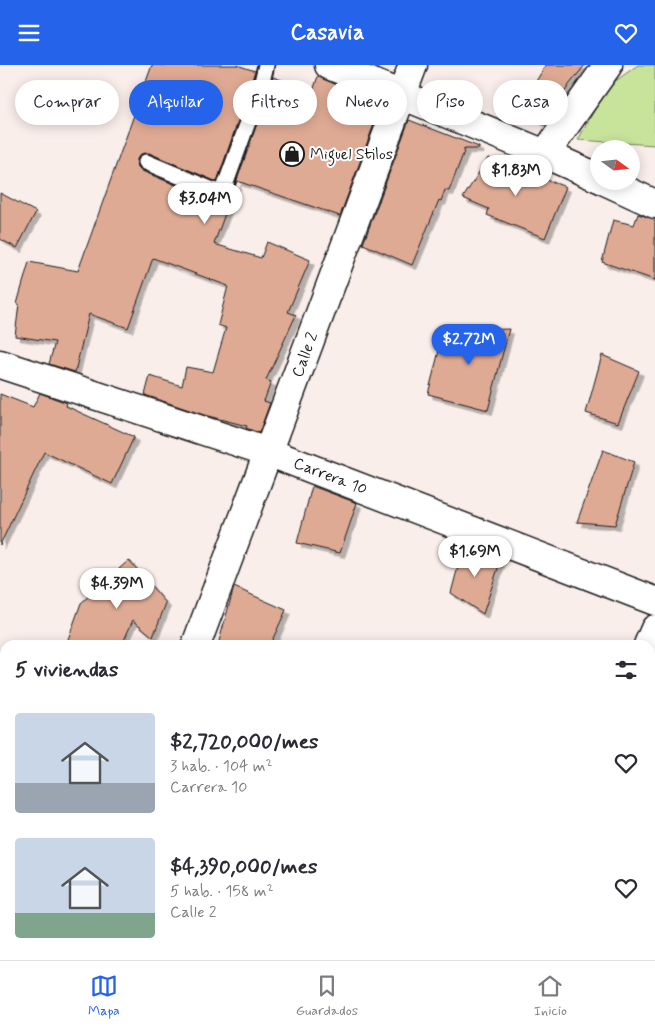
<!DOCTYPE html>
<html lang="es">
<head>
<meta charset="utf-8">
<style>
  :root { --surface:#fff; --page:#f2f2f3; --text:#2b2b33; --muted:#7c7c81; --line:#e1e1e2; --accent:#2563eb }
  body { margin:0; font-family:Mynerve,sans-serif; background:var(--page); color:var(--text); height:100vh; display:flex; flex-direction:column; font-size:19px; white-space:nowrap }
  * { box-sizing:border-box; margin:0 }
  p { font-size:16px; color:var(--muted) }
  .icon { flex:none; width:28px; height:28px; fill:none; stroke:currentColor; stroke-width:2; stroke-linecap:round; stroke-linejoin:round }
  .map { position:relative; flex:1; overflow:hidden }
  .side { position:absolute; left:0px; top:575px; width:655px; height:320px; display:flex; flex-direction:column; background:var(--surface); border-radius:15px 15px 0 0; box-shadow:0 2px 12px #0003 }
  .side>* { flex:none }
  .top-card { position:absolute; left:15px; top:15px; width:625px; height:45px; display:flex; gap:10px }
  .needle { width:32px; rotate:105deg }
  .controls { position:absolute; left:590px; top:75px; display:grid; gap:10px }
  .controls a { display:grid; place-items:center; width:50px; height:50px; border-radius:50%; background:var(--surface); box-shadow:0 2px 12px #0003; font-size:25px }
  .price { position:absolute; translate:-50% -42px; padding:0 11px; border-radius:18px; background:#fff; color:#222; font-size:16px; line-height:32px; filter:drop-shadow(0 1px 2px #0008) }
  .price::after { content:''; position:absolute; left:50%; top:30px; width:15px; height:11px; margin-left:-8px; background:inherit; clip-path:polygon(0 0,100% 0,50% 100%) }
  .price.selected { background:var(--accent); color:#fff }
  ul { padding:0; list-style:none }
  li { display:flex; align-items:center; gap:15px; height:125px; padding:0 15px }
  li span { display:grid; place-items:center; flex:none; width:140px; height:100px; border-radius:5px; color:#555 }
  li>.icon { margin-inline-start:auto }
  span .icon { width:60px; height:60px; fill:#fffc; stroke-width:1 }
  li b { font-size:21px }
  h2 { display:flex; justify-content:space-between; align-items:center; height:60px; padding:0 15px; font-size:21px }
  .tag { padding:0 18px; border-radius:22px; background:var(--surface); box-shadow:0 2px 12px #0003; font-size:18px; line-height:45px }
  .tag.selected { background:var(--accent); color:#fff }
  header { display:flex; justify-content:space-between; align-items:center; height:65px; padding:0 15px; background:var(--accent); color:#fff; font-size:22px; font-weight:700 }
  .tabs { display:flex; justify-content:space-around; align-items:center; height:70px; border-top:1px solid var(--line); background:var(--surface); font-size:14px; color:var(--muted) }
  .tabs a { display:grid; justify-items:center; gap:2px }
  .tabs .selected { color:var(--accent) }
  .map>svg:first-child { display:block }
</style>
</head>
<body>
<header><svg class="icon" aria-label="menu" viewBox="0 0 24 24"><path d="M4 6h16M4 12h16M4 18h16"/></svg>Casavia<svg class="icon" aria-label="heart" viewBox="0 0 24 24"><path d="M12 20l-8-8c-3-5 5-10 8-4 3-6 11-1 8 4z"/></svg></header>
<div class="map">
<svg width="655" height="895" viewBox="0 0 655 895">
  <defs>
    <filter id="shadow"><feDropShadow dx="4.5" dy="4.5" stdDeviation="0" flood-color="#0004"/></filter>
  </defs>
  <rect width="100%" height="100%" fill="#f9eeea"/>
  <filter id="ink" filterUnits="userSpaceOnUse"><feTurbulence type="fractalNoise" baseFrequency=".02" numOctaves="2"/><feDisplacementMap in="SourceGraphic" scale="10" xChannelSelector="R" yChannelSelector="G"/><feConvolveMatrix kernelMatrix="1 2 1 2 8 2 1 2 1" color-interpolation-filters="sRGB"/></filter>
  <g filter="url(#ink)">
    <path fill="#c8e49b" stroke="#72805c" d="M 638,0 L 655,0 L 655,80 L 578,75 L 607,22 Z
      M 0,783 L 5,785 L 5,890 L 202,890 L 200,895 L 0,895 Z"/>
    <path fill="#dfaa94" stroke="#1c1c1c" filter="url(#shadow)" d="M 152,0 L 237,0 L 255,6 L 217,117 L 149,88 L 141,89 L 137,94 L 138,102 L 142,106 L 219,138 L 227,137 L 231,132 L 273,12 L 313,26 L 318,11 L 323,14 L 362,30 L 360,35 L 380,43 L 340,151 L 237,116 L 214,179 L 261,193 L 267,177 L 310,195 L 288,247 L 296,250 L 266,315 L 271,317 L 264,336 L 270,338 L 259,368 L 246,363 L 247,361 L 204,350 L 145,330 L 150,311 L 182,321 L 186,302 L 213,307 L 226,263 L 218,260 L 228,221 L 153,193 L 128,263 L 89,249 L 75,307 L 49,299 L 55,277 L 15,271 L 19,239 L 17,239 L 29,197 L 78,206 Z
      M 546,0 L 585,0 L 569,20 L 544,60 L 519,44 Z
      M 409,55 L 479,82 L 479,84 L 463,84 L 465,84 L 449,126 L 445,125 L 441,136 L 439,135 L 412,200 L 363,179 Z
      M 488,93 L 566,122 L 545,173 L 487,150 L 489,144 L 463,133 Z
      M 0,128 L 36,147 L 17,183 L 0,174 Z
      M 638,149 L 655,154 L 655,215 L 602,197 L 613,155 L 634,160 Z
      M 509,264 L 488,345 L 428,329 L 444,266 Z
      M 602,290 L 639,306 L 618,358 L 586,348 Z
      M 40,328 L 67,338 L 66,341 L 134,372 L 112,419 L 44,387 L 0,480 L 0,329 L 33,342 Z
      M 603,385 L 634,397 L 615,460 L 577,457 Z
      M 312,421 L 357,438 L 340,488 L 297,478 Z
      M 463,483 L 501,494 L 483,549 L 451,528 Z
      M 129,495 L 166,538 L 153,572 L 133,555 L 122,580 L 66,580 L 81,538 Z
      M 234,522 L 286,545 L 270,580 L 218,580 Z"/>
    <g fill="none" stroke-linecap="round" stroke-linejoin="round">
      <defs>
        <path id="lane" d="M 146,97 L 222,129 L 261,21 L 266,0"/>
        <g id="street">
          <path d="M 329,0 L 545,89 L 599,113"/>
          <path d="M 545,89 L 608,0"/>
          <path d="M 605,116 L 655,139"/>
          <path id="s1" d="M 0,299 L 268,387 L 655,536"/>
          <path id="s2" d="M 196,580 L 413,0"/>
          <path d="M 648,580 L 655,564"/>
          <path d="M 0,725 L 5,727"/>
          <path d="M 439,890 L 452,895"/>
          <path d="M 517,895 L 519,890"/>
        </g>
      </defs>
      <use href="#lane" stroke="#1c1c1c" stroke-width="19"/>
      <use href="#street" stroke="#1c1c1c" stroke-width="31"/>
      <use href="#lane" stroke="#fff" stroke-width="15"/>
      <use href="#street" stroke="#fff" stroke-width="28"/>
    </g>
  </g>
  <defs>
    <symbol id="shop-ring" viewBox="-11 -11 22 22"><circle r="9.5" fill="#fff" stroke="#1c1c1c" stroke-width="1.5"/><path d="M-5-2.5h2.3a2.7 3.5 0 0 1 5.4 0H5L5.5 6h-11ZM-1.5-2.5h3a1.5 2.3 0 0 0-3 0Z" fill="#1c1c1c"/></symbol>
  </defs>
  <g fill-rule="evenodd">
    <use href="#shop-ring" x="278" y="75" width="28" height="28"/>
  </g>
  <g text-anchor="middle" dominant-baseline="central" stroke-width="4" stroke-linejoin="round" paint-order="stroke">
    <g font-size="16" fill="#1c1c1c" stroke="#fff" text-anchor="start">
      <text x="310" y="89">Miguel Stilos</text>
    </g>
    <g font-size="16" fill="#1c1c1c" stroke="#fff">
      <text stroke="none"><textPath href="#s2" startOffset="310">Calle 2</textPath></text>
      <text stroke="none"><textPath href="#s1" startOffset="349">Carrera 10</textPath></text>
    </g>
  </g>
</svg>
<div class="controls">
<a><svg class="needle" viewBox="-14 -14 28 28"><path d="M0-13l5 13h-10z" fill="#e53935"/><path d="M0 13l5-13h-10z" fill="#7c7c81"/></svg></a>
</div>
<b class="price" style="left:516px;top:132px">$1.83M</b>
<b class="price" style="left:205px;top:160px">$3.04M</b>
<b class="price selected" style="left:469px;top:301px">$2.72M</b>
<b class="price" style="left:475px;top:513px">$1.69M</b>
<b class="price" style="left:117px;top:545px">$4.39M</b>
<div class="top-card">
<a class="tag">Comprar</a>
<a class="tag selected">Alquilar</a>
<a class="tag">Filtros</a>
<a class="tag">Nuevo</a>
<a class="tag">Piso</a>
<a class="tag">Casa</a>
</div>
<section class="side">
<h2>5 viviendas<svg class="icon" aria-label="filters" viewBox="0 0 24 24"><path d="M4 7h16M4 17h16"/><circle cx="9" cy="7" r="2"/><circle cx="15" cy="17" r="2"/></svg></h2>
<ul>
<li><span style="background:linear-gradient(#c9d6e8 70%,#9aa5b1 0)"><svg class="icon" aria-label="home" viewBox="0 0 24 24"><path d="M3 11l9-7 9 7M6 9v11h12V9"/></svg></span><div><b>$2,720,000/mes</b><p>3 hab. · 104 m²</p><p>Carrera 10</p></div><svg class="icon" aria-label="heart" viewBox="0 0 24 24"><path d="M12 20l-8-8c-3-5 5-10 8-4 3-6 11-1 8 4z"/></svg></li>
<li><span style="background:linear-gradient(#c9d6e8 75%,#7fa58c 0)"><svg class="icon" aria-label="home" viewBox="0 0 24 24"><path d="M3 11l9-7 9 7M6 9v11h12V9"/></svg></span><div><b>$4,390,000/mes</b><p>5 hab. · 158 m²</p><p>Calle 2</p></div><svg class="icon" aria-label="heart" viewBox="0 0 24 24"><path d="M12 20l-8-8c-3-5 5-10 8-4 3-6 11-1 8 4z"/></svg></li>
</ul>
</section>
</div>
<nav class="tabs">
<a class="selected"><svg class="icon" aria-label="map" viewBox="0 0 24 24"><path d="M3 6l6-2 6 2 6-2v14l-6 2-6-2-6 2zM9 4v14M15 6v14"/></svg>Mapa</a>
<a><svg class="icon" aria-label="saved" viewBox="0 0 24 24"><path d="M7 4h10v16l-5-4-5 4z"/></svg>Guardados</a>
<a><svg class="icon" aria-label="home" viewBox="0 0 24 24"><path d="M3 11l9-7 9 7M6 9v11h12V9"/></svg>Inicio</a>
</nav>
</body>
</html>
